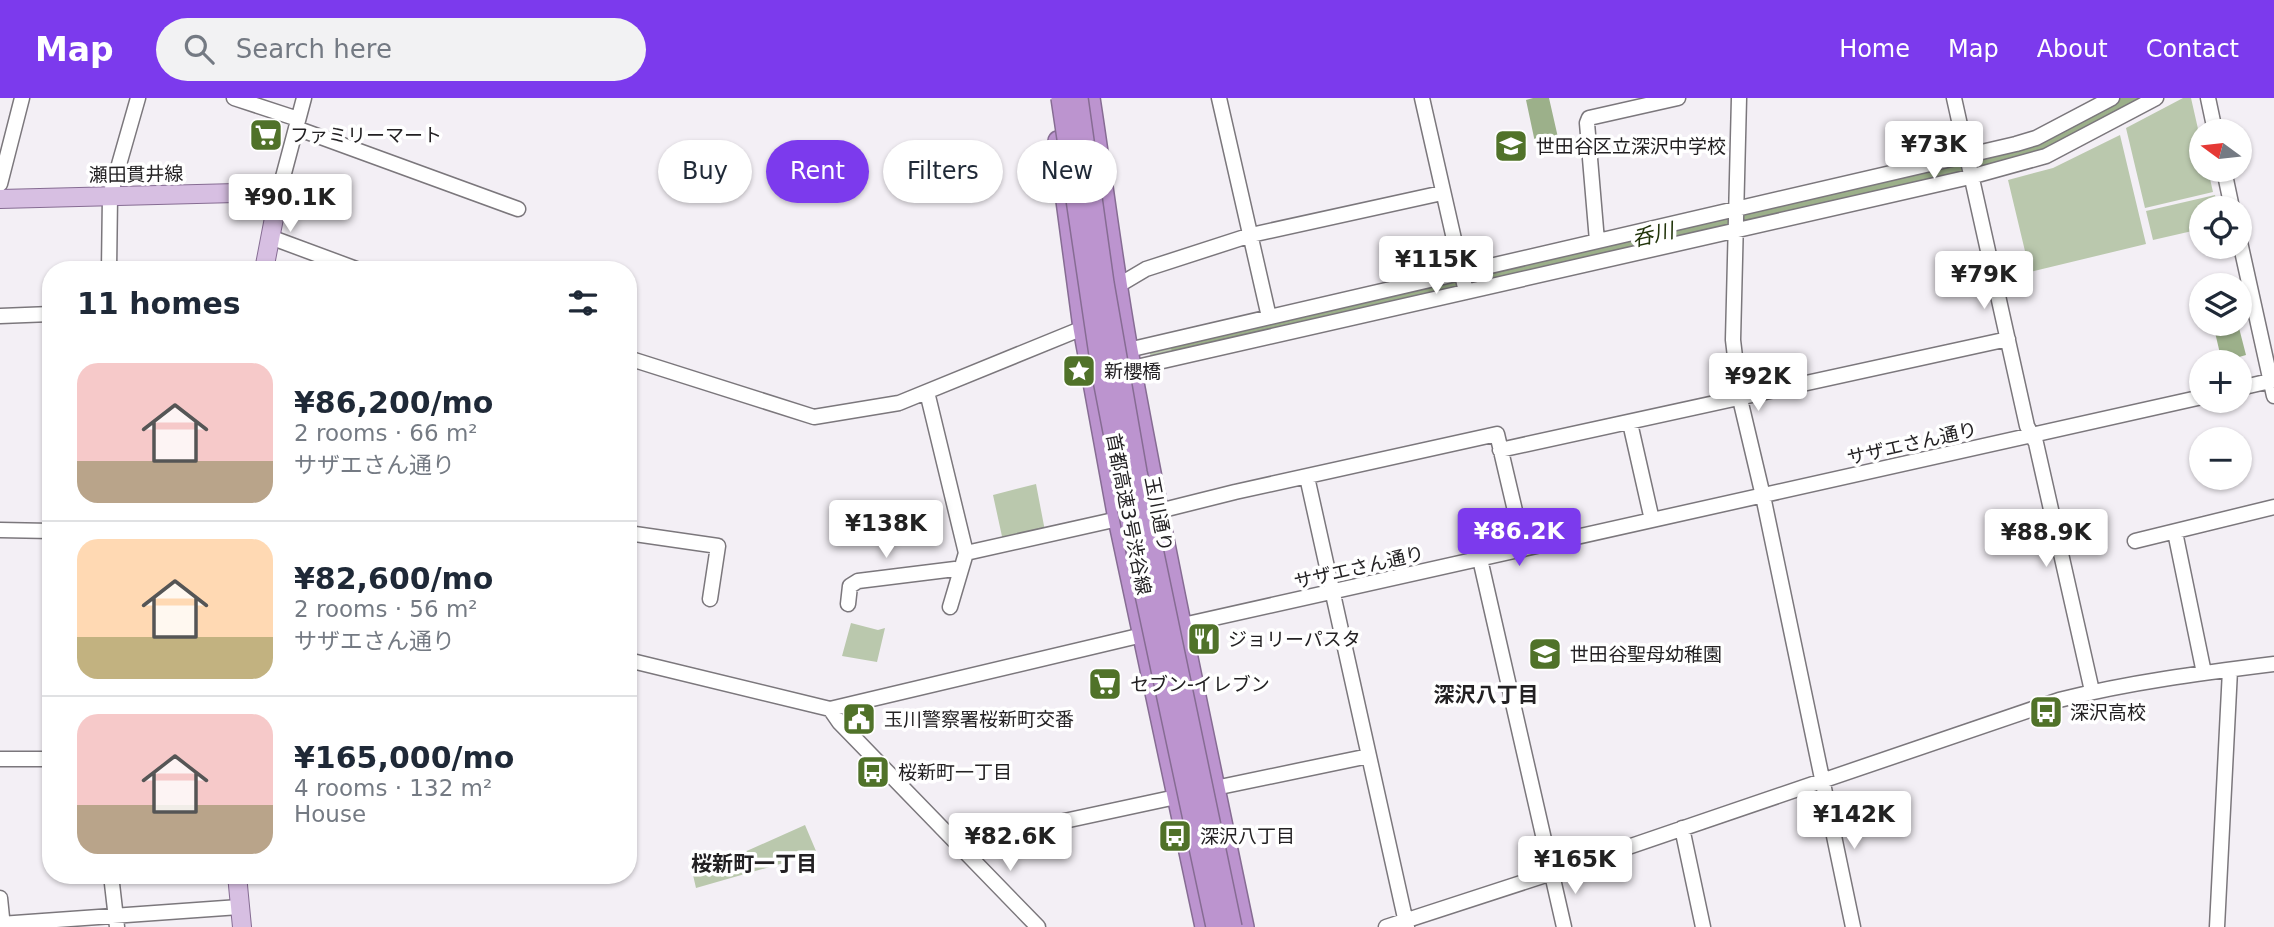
<!DOCTYPE html>
<html lang="en">
<head>
<meta charset="utf-8">
<style>
  :root { --surface:#fff; --page:#f2f2f3; --text:#1f2937; --muted:#747a83; --line:#e0e1e3; --accent:#7c3aed }
  body { margin:0; font-family:"DejaVu Sans","Noto Sans JP",sans-serif; background:var(--page); color:var(--text); height:100vh; display:flex; flex-direction:column; font-size:26px; white-space:nowrap }
  * { box-sizing:border-box; margin:0 }
  p { font-size:23px; color:var(--muted) }
  .icon { flex:none; width:38px; height:38px; fill:none; stroke:currentColor; stroke-width:2; stroke-linecap:round; stroke-linejoin:round }
  .map { position:relative; flex:1; overflow:hidden }
  .sheet { position:absolute; left:42px; top:163px; width:595px; height:623px; display:flex; flex-direction:column; background:var(--surface); border-radius:28px; box-shadow:0 2px 5px #0004 }
  .sheet>* { flex:none }
  .hud { position:absolute; left:658px; top:42px; width:665px; height:63px; display:flex; gap:14px }
  .needle { width:46px; rotate:285deg }
  .fabs { position:absolute; left:2189px; top:21px; display:grid; gap:14px }
  .fabs a { display:grid; place-items:center; width:63px; height:63px; border-radius:50%; background:var(--surface); box-shadow:0 2px 5px #0004; font-size:35px }
  .price { position:absolute; translate:-50% -60px; padding:0 16px; border-radius:7px; background:#fff; color:#222; font-size:23px; line-height:46px; filter:drop-shadow(0 2px 4px #0008) }
  .price::after { content:''; position:absolute; left:50%; top:42px; width:21px; height:16px; margin-left:-10px; background:inherit; clip-path:polygon(0 0,100% 0,50% 100%) }
  .price.active { background:var(--accent); color:#fff }
  ul { padding:0; list-style:none }
  li { display:flex; align-items:center; gap:21px; height:175px; padding:0 35px }
  li+li { border-top:2px solid var(--line) }
  li span { display:grid; place-items:center; flex:none; width:196px; height:140px; border-radius:21px; color:#555 }
  li>.icon { margin-inline-start:auto }
  span .icon { width:84px; height:84px; fill:#fffc; stroke-width:1 }
  li b { font-size:30px }
  h2 { display:flex; justify-content:space-between; align-items:center; height:84px; padding:0 35px; font-size:30px }
  .pill { padding:0 24px; border-radius:32px; background:var(--surface); box-shadow:0 2px 5px #0004; font-size:24px; line-height:63px }
  .pill.active { background:var(--accent); color:#fff }
  header { display:flex; align-items:center; gap:42px; box-sizing:border-box; height:98px; padding:0 35px; background:var(--accent); color:#fff }
  header strong { font-size:33px }
  nav { display:flex; gap:38px; margin-inline-start:auto; font-size:24px }
  .search { width:490px; height:63px; background:var(--page); display:flex; align-items:center; gap:18px; box-sizing:border-box; padding:0 24px; border-radius:38px; color:var(--muted); font-size:26px }
  .map>svg:first-child { display:block }
</style>
</head>
<body>
<header>
<strong>Map</strong>
<div class="search"><svg class="icon" aria-label="search" viewBox="0 0 24 24"><circle cx="10" cy="10" r="6"/><path d="M15 15l6 6"/></svg>Search here</div>
<nav><a>Home</a><a>Map</a><a>About</a><a>Contact</a></nav>
</header>
<div class="map">
<svg width="2274" height="829" viewBox="0 0 2274 829">
  <rect width="100%" height="100%" fill="#f3eff5"/>
  <path fill="#bac8ad" d="M 2123,0 L 2145,0 L 2042,55 L 1753,124 L 1751,113 L 2043,44 Z
    M 2183,0 L 2191,0 L 2201,44 L 2202,72 L 2208,72 L 2213,94 L 2145,110 L 2126,30 Z
    M 2120,37 L 2146,146 L 2030,174 L 2008,82 L 2053,70 Z
    M 2215,97 L 2218,110 L 2202,110 L 2201,131 L 2153,142 L 2146,113 Z
    M 1718,120 L 1720,132 L 1151,261 L 1149,250 Z
    M 1036,386 L 1045,433 L 1003,443 L 993,397 Z
    M 851,525 L 878,532 L 885,530 L 877,564 L 842,558 Z
    M 805,727 L 816,753 L 815,756 L 696,790 L 693,777 Z"/>
  <path fill="#9cb08a" d="M 1533,0 L 1549,0 L 1559,44 L 1536,49 L 1526,2 Z
    M 2213,226 L 2238,226 L 2246,257 L 2222,264 Z"/>
  <g fill="none" stroke-linecap="round" stroke-linejoin="round">
    <path stroke="#9cb08a" stroke-width="23" d="M 1182,247 L 1847,95 L 2043,47 L 2132,0"/>
    <defs>
      <path id="minor" d="M 234,0 L 298,21
        M 1219,0 L 1269,219
        M 1422,0 L 1466,194
        M 1739,0 L 1733,242 L 1740,301 L 1763,398 L 1853,829
        M 1954,0 L 2027,328 L 2036,345 L 2092,593
        M 2208,0 L 2215,33
        M 296,30 L 518,111
        M 2224,72 L 2232,110
        M 0,86 L 22,0
        M 279,94 L 304,0
        M 270,139 L 359,172
        M 1597,143 L 1587,25 L 1589,20 L 1678,0
        M 2240,144 L 2274,298
        M 109,172 L 110,98 L 138,0
        M 1119,187 L 1146,171 L 1251,137 L 1442,95
        M 0,218 L 51,216
        M 1128,252 L 2016,46 L 2036,40 L 2112,0
        M 628,260 L 814,319 L 899,305 L 1083,230
        M 1132,270 L 1970,79 L 2046,58 L 2156,0
        M 2240,290 L 2274,282
        M 927,294 L 966,455 L 950,509
        M 1630,325 L 1652,422
        M 1500,352 L 2008,241
        M 1307,379 L 1407,829
        M 1159,413 L 1235,394 L 1497,336 L 1524,451
        M 0,432 L 51,433
        M 2175,434 L 2204,575
        M 628,435 L 718,448 L 710,501
        M 2135,443 L 2274,409
        M 966,455 L 1118,421
        M 1480,461 L 1564,829
        M 848,506 L 850,488 L 858,483 L 955,471 L 960,473
        M 1174,529 L 2202,299
        M 628,562 L 830,611 L 1151,535
        M 830,611 L 839,624 L 1038,829
        M 0,661 L 51,661
        M 1215,690 L 1369,658
        M 1682,730 L 1703,829
        M 957,746 L 1176,699
        M 111,777 L 117,829
        M 0,800 L 3,829
        M 0,826 L 239,809
        M 1386,829 L 1552,775 L 2059,602 C 2130,584 2202,575 2274,566
        M 2217,829 L 2230,572"/>
      <path id="major" d="M 0,101 L 279,94 L 264,172
        M 237,777 L 242,829"/>
      <path id="highway" d="M 1090,0 C 1103,84 1113,168 1128,252 C 1163,445 1204,637 1244,829
        M 1058,43 L 1083,230 L 1118,421 L 1205,829"/>
    </defs>
    <use href="#minor" stroke="#7b777c" stroke-width="17"/>
    <use href="#major" stroke="#866c93" stroke-width="20"/>
    <use href="#highway" stroke="#866c93" stroke-width="22"/>
    <use href="#minor" stroke="#fff" stroke-width="14"/>
    <use href="#major" stroke="#d7bfe2" stroke-width="18"/>
    <use href="#highway" stroke="#bc94cf" stroke-width="19"/>
    <defs>
      <path id="highway-bridge" d="M 1061,0 L 1102,277 L 1141,478 L 1216,829
        M 1078,0 L 1104,185 L 1137,374 L 1232,829"/>
    </defs>
    <use href="#highway-bridge" stroke="#866c93" stroke-width="22" stroke-linecap="butt"/>
    <use href="#highway-bridge" stroke="#bc94cf" stroke-width="19"/>
  </g>
  <defs>
    <symbol id="supermarket-square" viewBox="-11 -11 22 22"><rect x="-9" y="-9" width="18" height="18" rx="4" fill="#507229" stroke="#fff"/><path d="M-6-5.5h2.5l.6 2H6L4.5 2H-2.5L-4.4-4H-6ZM-1.5 3.2a1.3 1.3 0 1 0 .1 0ZM3 3.2a1.3 1.3 0 1 0 .1 0Z" fill="#fff"/></symbol>
    <symbol id="school-square" viewBox="-11 -11 22 22"><rect x="-9" y="-9" width="18" height="18" rx="4" fill="#507229" stroke="#fff"/><path d="M0-5L7-2L0 1L-7-2ZM-4 1L0 2.5L4 1V4Q0 6-4 4Z" fill="#fff"/></symbol>
    <symbol id="sight-square" viewBox="-11 -11 22 22"><rect x="-9" y="-9" width="18" height="18" rx="4" fill="#507229" stroke="#fff"/><path d="M0-6L1.8-2.2L6-1.7L2.9 1.2L3.7 5.4L0 3.3L-3.7 5.4L-2.9 1.2L-6-1.7L-1.8-2.2Z" fill="#fff"/></symbol>
    <symbol id="restaurant-square" viewBox="-11 -11 22 22"><rect x="-9" y="-9" width="18" height="18" rx="4" fill="#507229" stroke="#fff"/><path d="M-5-6h1v4h1v-4h1v4h1v-4h1v5L-1.5 .5V6h-2V.5L-5-1ZM5-6V6H3V1.5H1.5Q1.5-4 5-6Z" fill="#fff"/></symbol>
    <symbol id="bus-square" viewBox="-11 -11 22 22"><rect x="-9" y="-9" width="18" height="18" rx="4" fill="#507229" stroke="#fff"/><path d="M-5-6H5V4H4V6H2V4H-2V6H-4V4H-5ZM-3.5-4V0h7V-4ZM-3.5 1.2v1.5H-2V1.2ZM2 1.2v1.5H3.5V1.2Z" fill="#fff"/></symbol>
    <symbol id="civic-square" viewBox="-11 -11 22 22"><rect x="-9" y="-9" width="18" height="18" rx="4" fill="#507229" stroke="#fff"/><path d="M-.6-6.5H3V-4.5H.6V-3L4-1V1h2V6H-6V1h2V-1L-.6-3ZM-1.2 2.5V6h2.4V2.5Z" fill="#fff"/></symbol>
  </defs>
  <g fill-rule="evenodd">
    <use href="#supermarket-square" x="247" y="18" width="38" height="38"/>
    <use href="#school-square" x="1492" y="29" width="38" height="38"/>
    <use href="#sight-square" x="1060" y="254" width="38" height="38"/>
    <use href="#restaurant-square" x="1185" y="522" width="38" height="38"/>
    <use href="#school-square" x="1526" y="537" width="38" height="38"/>
    <use href="#supermarket-square" x="1086" y="567" width="38" height="38"/>
    <use href="#bus-square" x="2027" y="595" width="38" height="38"/>
    <use href="#civic-square" x="840" y="602" width="38" height="38"/>
    <use href="#bus-square" x="854" y="655" width="38" height="38"/>
    <use href="#bus-square" x="1156" y="719" width="38" height="38"/>
  </g>
  <g text-anchor="middle" dominant-baseline="central" stroke-width="7" stroke-linejoin="round" paint-order="stroke">
    <g font-size="19" fill="#232123" stroke="#fff" text-anchor="start">
      <text x="290" y="37">ファミリーマート</text>
      <text x="1536" y="48">世田谷区立深沢中学校</text>
      <text x="1104" y="273">新櫻橋</text>
      <text x="1228" y="541">ジョリーパスタ</text>
      <text x="1570" y="556">世田谷聖母幼稚園</text>
      <text x="1130" y="586">セブン-イレブン</text>
      <text x="2070" y="614">深沢高校</text>
      <text x="884" y="621">玉川警察署桜新町交番</text>
      <text x="898" y="674">桜新町一丁目</text>
      <text x="1200" y="738">深沢八丁目</text>
    </g>
    <g font-size="19" fill="#232123" stroke="#fff">
      <text transform="translate(136 76) rotate(-1)">瀬田貫井線</text>
      <text transform="translate(1912 345) rotate(-13)">サザエさん通り</text>
      <text transform="translate(1129 416) rotate(79)">首都高速3号渋谷線</text>
      <text transform="translate(1159 416) rotate(79)">玉川通り</text>
      <text transform="translate(1359 469) rotate(-13)">サザエさん通り</text>
    </g>
    <g font-size="21" font-style="italic" fill="#21340a" stroke="#fff">
      <text transform="translate(1653 137) rotate(-13)">呑川</text>
    </g>
    <g font-size="21" font-weight="bold" fill="#232123" stroke="#fff">
      <text x="1486" y="597">深沢八丁目</text>
      <text x="754" y="766">桜新町一丁目</text>
    </g>
  </g>
</svg>
<div class="fabs">
<a><svg class="needle" viewBox="-14 -14 28 28"><path d="M0-13l5 13h-10z" fill="#e53935"/><path d="M0 13l5-13h-10z" fill="#747a83"/></svg></a>
<a><svg class="icon" aria-label="locate" viewBox="0 0 24 24"><circle cx="12" cy="12" r="6"/><path d="M12 2v4M12 18v4M2 12h4M18 12h4"/></svg></a>
<a><svg class="icon" aria-label="layers" viewBox="0 0 24 24"><path d="M12 4l9 5-9 5-9-5zM3 14l9 5 9-5"/></svg></a>
<a>+</a>
<a>−</a>
</div>
<b class="price" style="left:1934px;top:83px">¥73K</b>
<b class="price" style="left:290px;top:136px">¥90.1K</b>
<b class="price" style="left:1436px;top:198px">¥115K</b>
<b class="price" style="left:1984px;top:213px">¥79K</b>
<b class="price" style="left:1758px;top:315px">¥92K</b>
<b class="price" style="left:886px;top:462px">¥138K</b>
<b class="price active" style="left:1519px;top:470px">¥86.2K</b>
<b class="price" style="left:2046px;top:471px">¥88.9K</b>
<b class="price" style="left:1854px;top:753px">¥142K</b>
<b class="price" style="left:1010px;top:775px">¥82.6K</b>
<b class="price" style="left:1575px;top:798px">¥165K</b>
<div class="hud">
<a class="pill">Buy</a>
<a class="pill active">Rent</a>
<a class="pill">Filters</a>
<a class="pill">New</a>
</div>
<section class="sheet">
<h2>11 homes<svg class="icon" aria-label="filters" viewBox="0 0 24 24"><path d="M4 7h16M4 17h16"/><circle cx="9" cy="7" r="2"/><circle cx="15" cy="17" r="2"/></svg></h2>
<ul>
<li><span style="background:linear-gradient(#f6c9c9 70%,#b9a48a 0)"><svg class="icon" aria-label="home" viewBox="0 0 24 24"><path d="M3 11l9-7 9 7M6 9v11h12V9"/></svg></span><div><b>¥86,200/mo</b><p>2 rooms · 66 m²</p><p>サザエさん通り</p></div></li>
<li><span style="background:linear-gradient(#ffd9b3 70%,#c2b280 0)"><svg class="icon" aria-label="home" viewBox="0 0 24 24"><path d="M3 11l9-7 9 7M6 9v11h12V9"/></svg></span><div><b>¥82,600/mo</b><p>2 rooms · 56 m²</p><p>サザエさん通り</p></div></li>
<li><span style="background:linear-gradient(#f6c9c9 65%,#b9a48a 0)"><svg class="icon" aria-label="home" viewBox="0 0 24 24"><path d="M3 11l9-7 9 7M6 9v11h12V9"/></svg></span><div><b>¥165,000/mo</b><p>4 rooms · 132 m²</p><p>House</p></div></li>
</ul>
</section>
</div>
</body>
</html>
